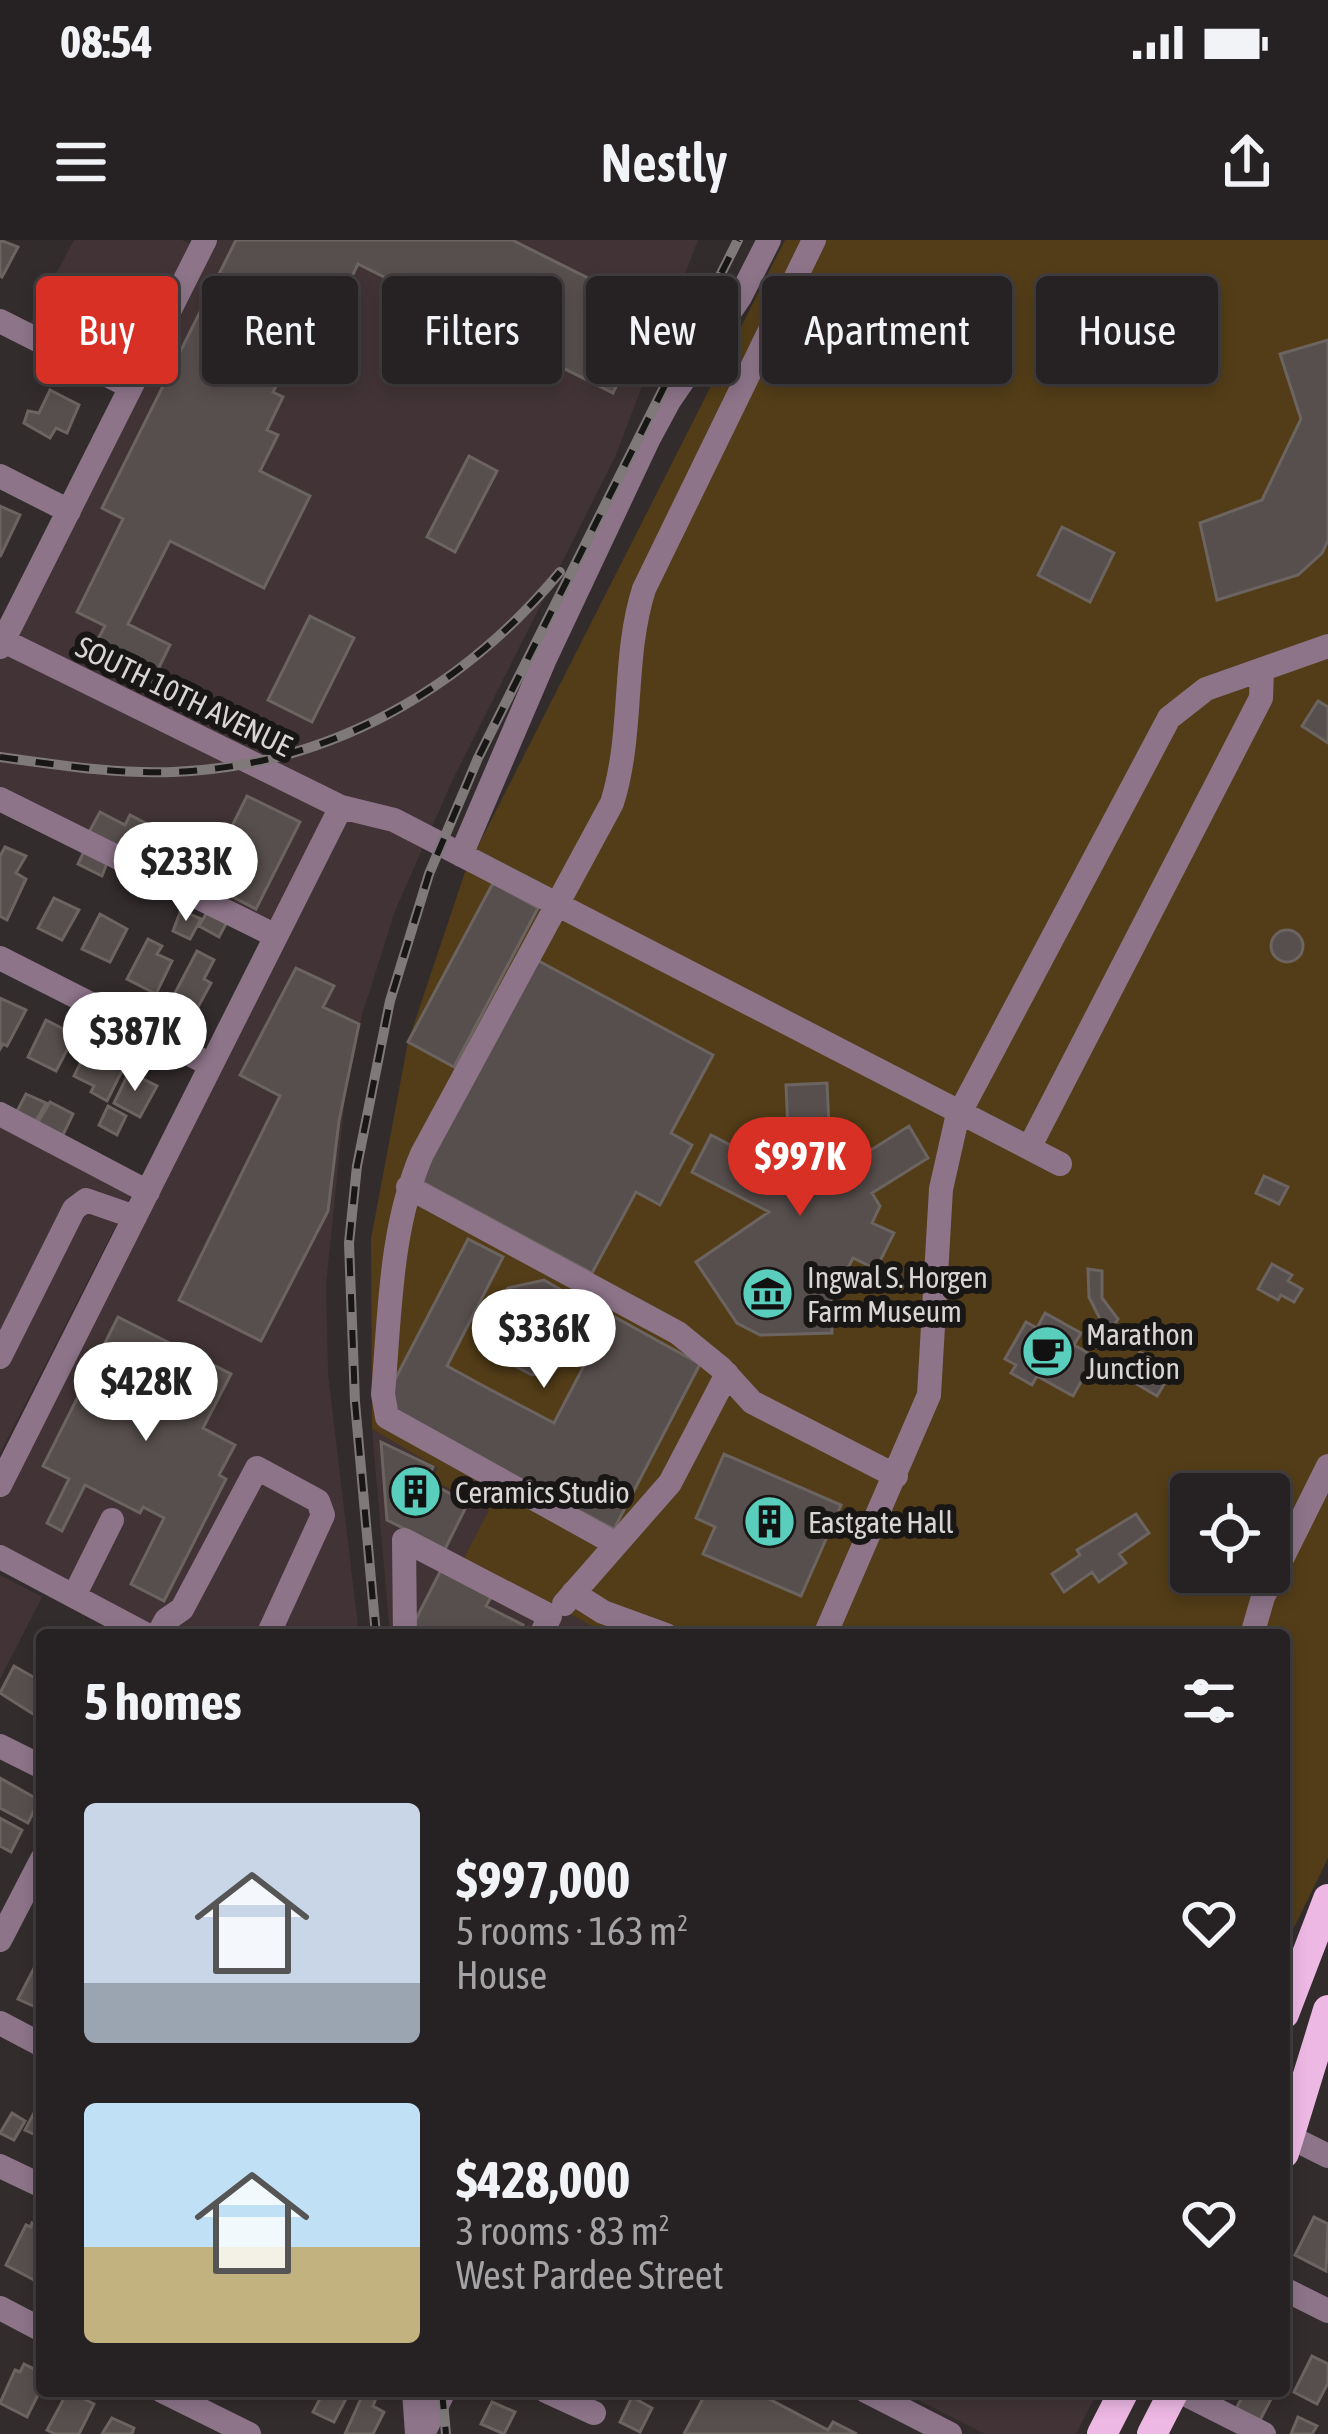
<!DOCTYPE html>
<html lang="en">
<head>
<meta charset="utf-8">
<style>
  :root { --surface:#262122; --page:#2e292a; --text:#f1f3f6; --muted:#a4a3a5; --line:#423e40; --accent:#d93025 }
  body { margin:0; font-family:"Asap Condensed",sans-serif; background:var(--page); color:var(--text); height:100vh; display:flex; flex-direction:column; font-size:45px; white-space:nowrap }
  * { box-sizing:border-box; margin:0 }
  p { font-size:39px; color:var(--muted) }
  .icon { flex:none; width:66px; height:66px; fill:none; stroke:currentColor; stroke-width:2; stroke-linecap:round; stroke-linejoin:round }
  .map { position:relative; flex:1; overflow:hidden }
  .drawer { position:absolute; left:36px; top:1389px; width:1254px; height:768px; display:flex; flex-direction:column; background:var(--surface); border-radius:12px; box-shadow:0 6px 18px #0003,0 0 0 3px var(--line) }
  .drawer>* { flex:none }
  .guide { position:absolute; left:36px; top:36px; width:1257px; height:108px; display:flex; gap:24px }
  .buttons { position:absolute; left:1170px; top:1233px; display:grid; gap:24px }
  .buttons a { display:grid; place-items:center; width:120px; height:120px; border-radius:12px; background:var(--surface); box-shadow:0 6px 18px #0003,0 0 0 3px var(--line); font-size:60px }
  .price { position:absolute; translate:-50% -102px; padding:0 27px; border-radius:42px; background:#fff; color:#222; font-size:39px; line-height:78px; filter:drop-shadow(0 3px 6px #0008) }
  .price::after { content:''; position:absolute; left:50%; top:72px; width:36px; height:27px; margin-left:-18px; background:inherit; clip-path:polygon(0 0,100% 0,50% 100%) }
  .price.on { background:var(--accent); color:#fff }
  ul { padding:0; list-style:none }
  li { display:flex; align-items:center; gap:36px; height:300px; padding:0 48px }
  li span { display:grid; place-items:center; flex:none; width:336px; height:240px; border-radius:12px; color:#555 }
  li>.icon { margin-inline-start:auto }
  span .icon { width:144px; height:144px; fill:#fffc; stroke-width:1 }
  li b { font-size:51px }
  h2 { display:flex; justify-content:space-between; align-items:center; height:144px; padding:0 48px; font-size:51px }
  .tag { padding:0 42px; border-radius:12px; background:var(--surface); box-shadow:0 6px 18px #0003,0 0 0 3px var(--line); font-size:42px; line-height:108px }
  .tag.on { background:var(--accent); color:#fff }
  .status { display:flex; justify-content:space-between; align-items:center; height:84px; padding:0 60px; background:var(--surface); direction:ltr }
  .status svg { height:33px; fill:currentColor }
  header { display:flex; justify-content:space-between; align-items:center; height:156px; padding:0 48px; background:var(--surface); font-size:54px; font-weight:600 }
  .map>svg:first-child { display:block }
</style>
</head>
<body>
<div class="status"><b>08:54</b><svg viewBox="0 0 49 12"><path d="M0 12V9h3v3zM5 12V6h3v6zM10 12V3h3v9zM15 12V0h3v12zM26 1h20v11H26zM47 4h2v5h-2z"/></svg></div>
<header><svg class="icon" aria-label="menu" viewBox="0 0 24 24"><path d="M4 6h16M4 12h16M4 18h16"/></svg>Nestly<svg class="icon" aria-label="share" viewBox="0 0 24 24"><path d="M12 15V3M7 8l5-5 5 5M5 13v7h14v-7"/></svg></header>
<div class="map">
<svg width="1328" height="2194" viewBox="0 0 1328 2194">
  <rect width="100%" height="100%" fill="#332c2d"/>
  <path fill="#423436" d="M 74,0 L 182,0 L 200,9 L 205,0 L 698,0 L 615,217 L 453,539 L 395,671 L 362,775 L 345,858 L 326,1045 L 328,1134 L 359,1395 L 147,1395 L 0,1317 L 0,1245 L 276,696 L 0,559 L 0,407 L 131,147 L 25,93 Z
    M 0,881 L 135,948 L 0,1213 Z
    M 372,1189 L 438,1228 L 433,1241 L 489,1270 L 465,1318 L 609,1395 L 390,1395 Z
    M 0,1335 L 42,1357 L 0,1439 Z
    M 900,2151 L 1098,2151 L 1076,2194 L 985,2194 Z"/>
  <path fill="#533d18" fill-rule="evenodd" d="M 785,0 L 1328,0 L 1328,1618 L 1284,1708 L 1284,1395 L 609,1395 L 464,1318 L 489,1270 L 432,1240 L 438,1228 L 372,1189 L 371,999 L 408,802 L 465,632 ZM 1191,1254 L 1269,1254 L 1269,1332 L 1191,1332 Z"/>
  <path fill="#574f4d" stroke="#6c6461" stroke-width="3" d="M 0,0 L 18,7 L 2,37 L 0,36 Z
    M 236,0 L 512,0 L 654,71 L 613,153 L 415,54 L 408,68 L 387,57 L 394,42 L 358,24 L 323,96 L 333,101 L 319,130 L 291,117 L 273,152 L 283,157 L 267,190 L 278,195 L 260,231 L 310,256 L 264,348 L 170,301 L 128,384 L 170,405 L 149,448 L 88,418 L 105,386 L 77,372 L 123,279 L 102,268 Z
    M 1328,100 L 1328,301 L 1322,313 L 1298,335 L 1217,360 L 1200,283 L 1262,260 L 1301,179 L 1280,114 Z
    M 50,150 L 79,165 L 67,193 L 56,188 L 50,198 L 24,183 L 28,171 L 39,173 Z
    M 469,216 L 497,231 L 455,312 L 427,297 Z
    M 0,266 L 20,275 L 0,317 Z
    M 1062,287 L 1114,313 L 1090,362 L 1038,335 Z
    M 310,376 L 354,398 L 312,482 L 268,460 Z
    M 1318,461 L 1328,467 L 1328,503 L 1302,486 Z
    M 247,556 L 300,582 L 256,669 L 204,642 Z
    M 100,572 L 125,585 L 130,575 L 197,610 L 181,642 L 88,594 Z
    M 5,607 L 26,616 L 16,633 L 26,639 L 7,680 L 0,676 L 0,616 Z
    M 86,607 L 109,618 L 102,636 L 78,624 Z
    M 493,643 L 538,668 L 454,827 L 408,802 Z
    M 54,658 L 79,670 L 62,700 L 38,688 Z
    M 209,669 L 229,678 L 219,697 L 199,686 Z
    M 181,670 L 201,679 L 190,699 L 173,691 Z
    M 100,674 L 127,689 L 110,722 L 82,709 Z
    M1271 706a16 16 0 1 1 32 0a16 16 0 1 1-32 0Z
    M 148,699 L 162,706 L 157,714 L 172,721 L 156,754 L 127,739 Z
    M 197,711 L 214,720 L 204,739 L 211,743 L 197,769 L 174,755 Z
    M 535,719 L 713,815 L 671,893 L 692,905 L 660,965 L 636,952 L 592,1033 L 417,939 Z
    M 296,728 L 334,746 L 323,767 L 359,784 L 339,881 L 328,971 L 261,1101 L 179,1060 L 280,856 L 240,835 Z
    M 0,758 L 26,770 L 7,806 L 3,804 L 0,809 Z
    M 46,780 L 75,795 L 56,831 L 28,817 Z
    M 87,810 L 124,827 L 107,861 L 91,852 L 94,846 L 74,836 Z
    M 129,832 L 157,846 L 140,877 L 114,863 Z
    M 827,843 L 830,908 L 843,907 L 852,922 L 909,886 L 928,918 L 872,953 L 880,966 L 872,983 L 894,993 L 876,1029 L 853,1018 L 847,1030 L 831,1030 L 832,1093 L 760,1095 L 737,1083 L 696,1022 L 769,972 L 692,932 L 711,895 L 790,936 L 786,845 Z
    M 26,854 L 46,863 L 35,883 L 16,873 Z
    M 50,862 L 73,874 L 62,897 L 37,884 Z
    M 108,866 L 126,876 L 117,895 L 99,885 Z
    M 1264,936 L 1288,947 L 1279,964 L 1256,953 Z
    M 468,999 L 503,1017 L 447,1126 L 491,1150 L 554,1183 L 587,1120 L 569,1110 L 561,1126 L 532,1135 L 495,1116 L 487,1083 L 508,1048 L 544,1040 L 570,1055 L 581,1088 L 575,1099 L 593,1110 L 611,1075 L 700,1124 L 614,1289 L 393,1174 L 389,1151 Z
    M 1272,1024 L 1292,1035 L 1288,1041 L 1302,1049 L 1294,1062 L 1281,1055 L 1278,1060 L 1258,1049 Z
    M 1088,1029 L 1102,1031 L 1102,1058 L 1118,1079 L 1111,1090 L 1103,1085 L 1089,1057 Z
    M 1045,1073 L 1081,1093 L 1074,1105 L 1095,1117 L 1073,1156 L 1037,1136 L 1032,1145 L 1011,1133 L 1016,1125 L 1005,1119 L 1026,1082 L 1037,1088 Z
    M 118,1077 L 231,1134 L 203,1188 L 235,1205 L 219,1235 L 226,1239 L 164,1361 L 131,1344 L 164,1278 L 143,1267 L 140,1273 L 85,1245 L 62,1291 L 47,1283 L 69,1239 L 43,1226 Z
    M 1140,1112 L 1172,1131 L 1157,1156 L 1125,1137 Z
    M 381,1202 L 433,1227 L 426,1241 L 468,1263 L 445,1309 L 387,1280 Z
    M 724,1214 L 841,1265 L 801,1356 L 703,1314 L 715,1287 L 696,1278 Z
    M 1136,1274 L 1149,1293 L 1119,1314 L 1126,1323 L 1099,1342 L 1092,1332 L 1064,1352 L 1052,1334 L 1080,1315 L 1077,1310 Z
    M 443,1326 L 494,1352 L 486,1366 L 523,1385 L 518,1395 L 423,1395 L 425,1392 L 413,1385 Z
    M 14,1426 L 42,1442 L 42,1468 L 38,1477 L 0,1453 Z
    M 0,1538 L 39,1560 L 28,1583 L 0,1568 Z
    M 0,1578 L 22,1590 L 11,1612 L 0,1606 Z
    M 42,1713 L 42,1770 L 18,1759 Z
    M 42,1858 L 42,1898 L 25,1890 Z
    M 12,1873 L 25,1881 L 14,1900 L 0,1893 Z
    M 1314,1977 L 1328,1984 L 1326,2031 L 1295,2015 Z
    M 32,1983 L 42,1988 L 42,2025 L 34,2040 L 6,2025 L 26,1985 L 31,1987 Z
    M 1312,2116 L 1328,2124 L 1328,2143 L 1317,2164 L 1294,2152 Z
    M 24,2124 L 42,2133 L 42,2147 L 27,2177 L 0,2163 L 15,2130 L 20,2132 Z
    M 68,2151 L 86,2156 L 84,2159 L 94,2164 L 79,2194 L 55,2194 L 47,2190 Z
    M 324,2151 L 350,2151 L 334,2182 L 313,2172 Z
    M 707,2151 L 754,2151 L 828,2190 L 833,2182 L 857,2194 L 684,2194 Z
    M 1245,2151 L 1271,2159 L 1258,2184 L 1234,2173 Z
    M 364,2152 L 376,2158 L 373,2166 L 384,2172 L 373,2194 L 345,2194 Z
    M 632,2157 L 652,2168 L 640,2192 L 620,2182 Z
    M 492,2162 L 515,2172 L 504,2194 L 481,2184 Z
    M 1298,2177 L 1317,2186 L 1312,2194 L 1291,2194 Z
    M 112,2178 L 134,2188 L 132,2194 L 102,2194 Z"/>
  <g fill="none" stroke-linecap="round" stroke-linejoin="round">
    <path stroke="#8d7489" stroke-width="24" d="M 0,81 L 131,147
      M 0,236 L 69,271
      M 0,399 L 341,567 L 394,580 L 1060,924
      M 0,407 L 205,0
      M 0,559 L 276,696
      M 461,615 L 544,421 L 649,198 L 669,161 L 740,57 L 769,0
      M 0,718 L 211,825
      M 0,874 L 148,952
      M 1029,908 L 1261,458 L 1262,430
      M 408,947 L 678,1093 L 721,1128 L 752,1162 L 896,1236
      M 0,1117 L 74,969 L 86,960 L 135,977
      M 0,1245 L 341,567
      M 616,1304 L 387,1177 L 383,1154 C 390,1073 390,988 422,914 L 612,563 C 634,493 622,418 644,349 L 814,0
      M 0,1317 L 147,1395
      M 573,1353 L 603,1372 L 666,1395
      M 74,1356 L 112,1280
      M 564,1364 L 670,1243 L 727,1134
      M 158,1395 L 166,1380 L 182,1369 L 257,1228 L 318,1261 L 323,1275 L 268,1395
      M 405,1395 L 404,1300 L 550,1376 L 541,1395
      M 825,1395 L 929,1155 L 941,949 L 957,878 L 1169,478 L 1206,449 L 1328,406
      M 1252,1395 L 1263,1357 L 1328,1226
      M 0,1506 L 42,1527
      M 0,1700 L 42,1619
      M 0,1783 L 42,1805
      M 1290,1897 L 1328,1916
      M 0,1926 L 42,1946
      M 1284,2049 L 1328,2071
      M 0,2068 L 42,2090
      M 162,2151 L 249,2194
      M 414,2151 L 417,2194
      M 546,2151 L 594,2173
      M 866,2151 L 950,2194
      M 1179,2151 L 1264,2194
      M 423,2194 L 444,2151"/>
    <path stroke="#edb8e4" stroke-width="30" d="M 1284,1774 L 1328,1659
      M 1284,1913 L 1328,1770
      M 1102,2194 L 1124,2151
      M 1152,2194 L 1174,2151"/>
    <defs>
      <path id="rail" d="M 0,517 C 58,525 115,534 173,532 C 329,526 462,450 560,332
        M 376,1395 L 355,1162 L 349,1003 L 357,926 L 390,761 L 429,634 L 478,518 L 738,0
        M 442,2151 L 446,2194"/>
    </defs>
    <use href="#rail" stroke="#7f797a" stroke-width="10"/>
    <use href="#rail" stroke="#191616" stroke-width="6" stroke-dasharray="18" stroke-linecap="butt"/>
  </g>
  <defs>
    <symbol id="museum-disc" viewBox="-11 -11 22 22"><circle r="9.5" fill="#5acebd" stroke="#191616"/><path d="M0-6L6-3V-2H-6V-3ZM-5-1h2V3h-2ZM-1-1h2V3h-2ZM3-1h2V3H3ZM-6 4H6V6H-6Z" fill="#111"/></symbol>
    <symbol id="cafe-disc" viewBox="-11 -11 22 22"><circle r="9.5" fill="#5acebd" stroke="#191616"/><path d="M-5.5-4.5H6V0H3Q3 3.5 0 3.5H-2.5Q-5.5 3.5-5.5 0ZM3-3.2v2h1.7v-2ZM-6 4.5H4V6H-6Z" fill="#111"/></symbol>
    <symbol id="building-disc" viewBox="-11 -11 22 22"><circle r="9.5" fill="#5acebd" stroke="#191616"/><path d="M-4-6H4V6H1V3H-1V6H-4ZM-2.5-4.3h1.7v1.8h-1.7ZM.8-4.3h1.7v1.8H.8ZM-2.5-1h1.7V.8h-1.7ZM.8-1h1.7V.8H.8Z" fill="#111"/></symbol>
  </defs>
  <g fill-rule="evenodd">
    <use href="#museum-disc" x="738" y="1024" width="59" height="59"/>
    <use href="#cafe-disc" x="1018" y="1082" width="59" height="59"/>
    <use href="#building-disc" x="386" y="1222" width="59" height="59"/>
    <use href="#building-disc" x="740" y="1252" width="59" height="59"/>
  </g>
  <g text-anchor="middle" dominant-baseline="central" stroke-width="12" stroke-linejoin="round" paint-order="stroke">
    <g font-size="30" fill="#d9d5d5" stroke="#191616">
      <text transform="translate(184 456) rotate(26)">SOUTH 10TH AVENUE</text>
    </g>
    <g font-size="30" fill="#d9d5d5" stroke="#191616" text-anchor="start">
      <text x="807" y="1037">Ingwal S. Horgen<tspan x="807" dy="34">Farm Museum</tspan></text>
      <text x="1086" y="1094">Marathon<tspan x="1086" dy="34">Junction</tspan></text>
      <text x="455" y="1252">Ceramics Studio</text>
      <text x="808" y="1282">Eastgate Hall</text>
    </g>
  </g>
</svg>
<div class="buttons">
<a><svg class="icon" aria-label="locate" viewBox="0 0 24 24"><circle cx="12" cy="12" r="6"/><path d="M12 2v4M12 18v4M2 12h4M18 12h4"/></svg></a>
</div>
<b class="price" style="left:186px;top:684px">$233K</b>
<b class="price" style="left:135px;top:854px">$387K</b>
<b class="price on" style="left:800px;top:979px">$997K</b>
<b class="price" style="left:544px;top:1151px">$336K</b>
<b class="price" style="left:146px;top:1204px">$428K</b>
<div class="guide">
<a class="tag on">Buy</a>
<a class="tag">Rent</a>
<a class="tag">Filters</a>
<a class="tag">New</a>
<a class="tag">Apartment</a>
<a class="tag">House</a>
</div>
<section class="drawer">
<h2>5 homes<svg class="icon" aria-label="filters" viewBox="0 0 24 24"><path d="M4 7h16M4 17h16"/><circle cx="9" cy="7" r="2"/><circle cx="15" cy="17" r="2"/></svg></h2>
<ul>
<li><span style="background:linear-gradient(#c9d6e8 75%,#9aa5b1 0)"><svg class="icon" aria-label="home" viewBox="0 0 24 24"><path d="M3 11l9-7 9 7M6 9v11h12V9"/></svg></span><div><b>$997,000</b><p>5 rooms · 163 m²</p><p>House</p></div><svg class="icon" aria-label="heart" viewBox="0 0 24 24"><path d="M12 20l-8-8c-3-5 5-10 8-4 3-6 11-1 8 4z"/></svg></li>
<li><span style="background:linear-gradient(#bfe0f5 60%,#c2b280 0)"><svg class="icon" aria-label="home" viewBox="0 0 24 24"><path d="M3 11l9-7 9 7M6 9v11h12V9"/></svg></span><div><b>$428,000</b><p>3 rooms · 83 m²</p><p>West Pardee Street</p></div><svg class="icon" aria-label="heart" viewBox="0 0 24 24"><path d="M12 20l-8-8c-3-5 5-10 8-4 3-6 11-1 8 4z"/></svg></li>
</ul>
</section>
</div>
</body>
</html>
